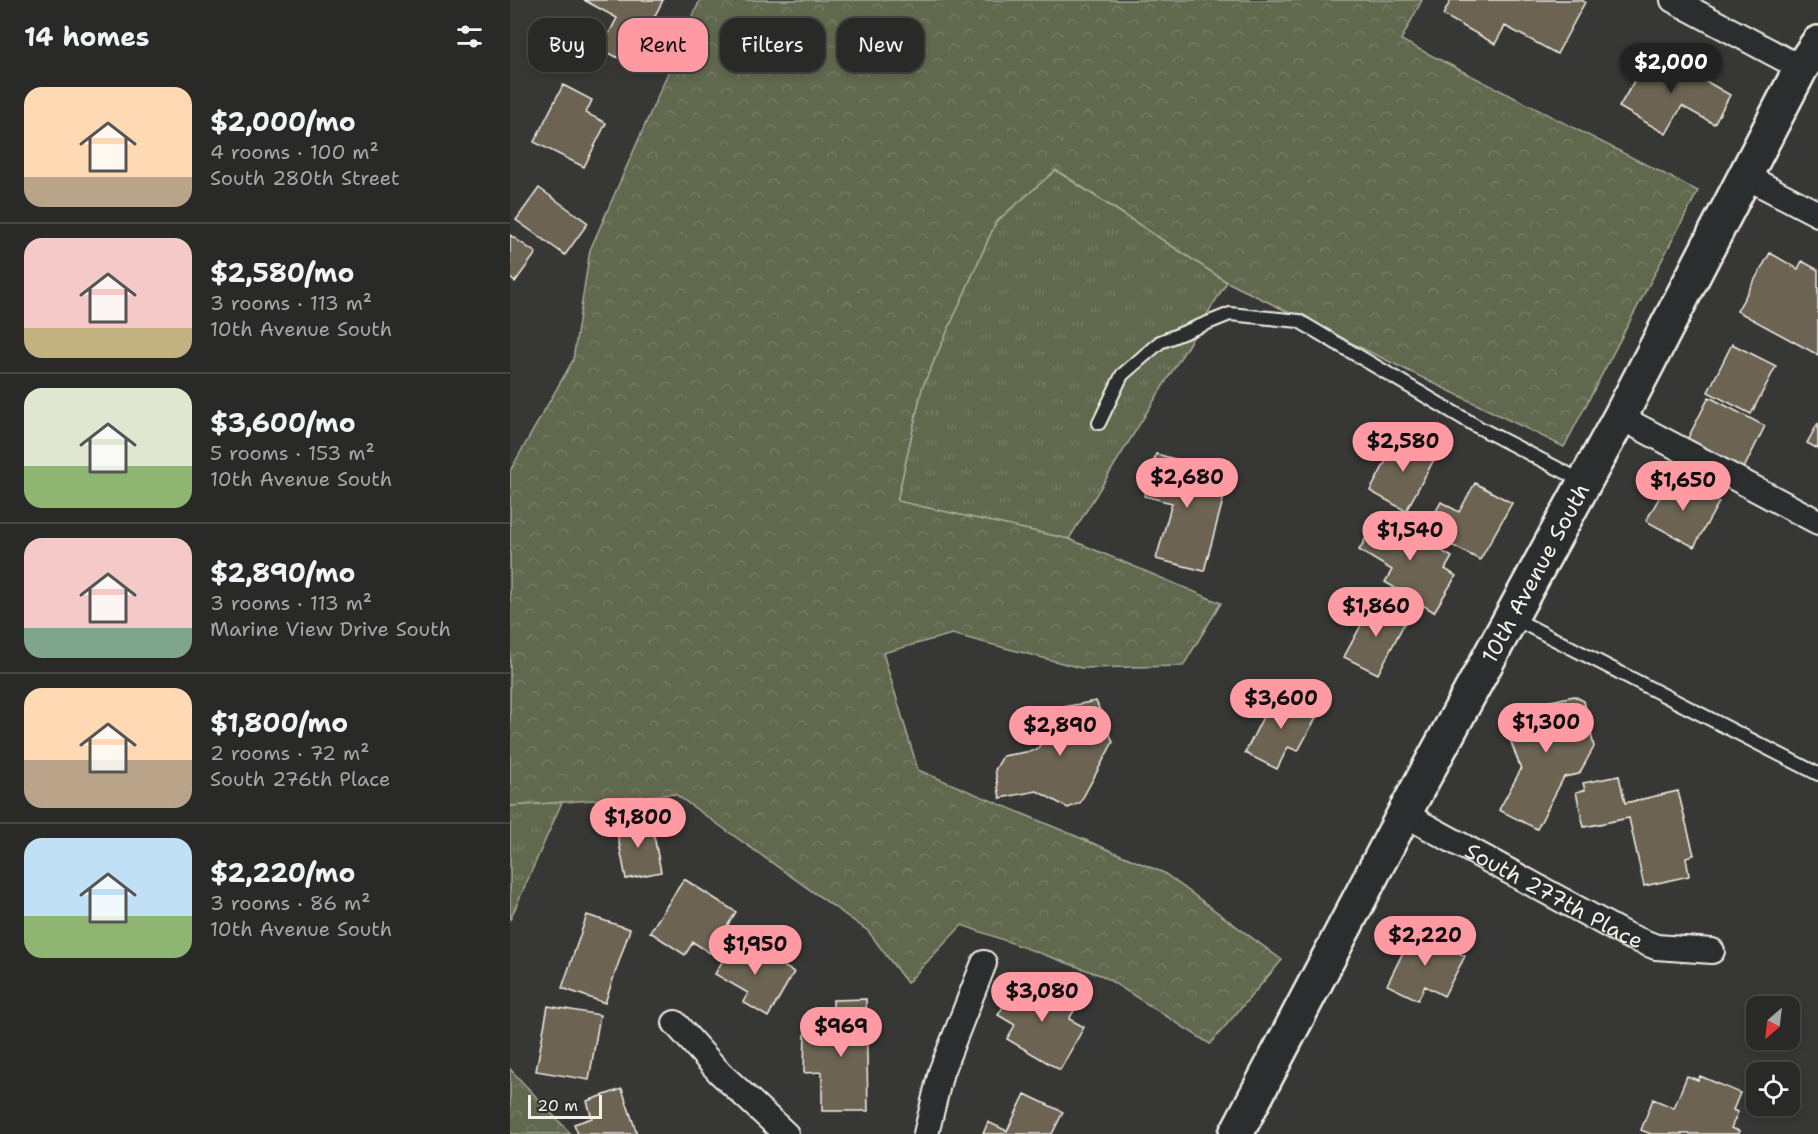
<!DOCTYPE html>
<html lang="en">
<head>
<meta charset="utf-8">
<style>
  :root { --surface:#292a28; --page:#313230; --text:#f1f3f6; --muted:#a5a7a8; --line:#454645; --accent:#ff9aa2 }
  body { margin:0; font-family:"Shantell Sans",sans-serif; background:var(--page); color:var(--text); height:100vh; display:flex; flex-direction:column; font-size:22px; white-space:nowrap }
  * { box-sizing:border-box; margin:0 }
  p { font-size:20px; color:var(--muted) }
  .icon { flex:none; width:33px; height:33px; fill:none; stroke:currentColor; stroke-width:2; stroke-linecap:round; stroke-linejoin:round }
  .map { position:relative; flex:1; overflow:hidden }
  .drawer { display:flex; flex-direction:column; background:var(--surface); width:510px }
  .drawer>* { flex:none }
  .hud { position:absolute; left:18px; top:18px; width:570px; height:54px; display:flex; gap:12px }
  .needle { width:39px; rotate:208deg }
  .buttons { position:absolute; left:1236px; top:996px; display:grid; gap:12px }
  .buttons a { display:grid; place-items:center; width:54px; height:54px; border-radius:12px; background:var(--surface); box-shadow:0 3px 9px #0003,0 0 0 2px var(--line); font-size:30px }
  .scale { position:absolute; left:18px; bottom:15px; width:74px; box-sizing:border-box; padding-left:6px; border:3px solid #f4f1e8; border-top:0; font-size:16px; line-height:21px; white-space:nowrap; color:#f4f1e8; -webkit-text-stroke:4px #2a2d2e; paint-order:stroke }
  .price { position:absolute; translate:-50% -51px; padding:0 14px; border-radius:21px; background:var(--accent); color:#111; font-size:20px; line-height:39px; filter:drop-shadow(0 2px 3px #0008) }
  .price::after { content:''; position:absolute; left:50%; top:36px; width:18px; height:14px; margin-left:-9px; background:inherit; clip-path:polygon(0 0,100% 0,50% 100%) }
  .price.current { background:#222; color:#fff }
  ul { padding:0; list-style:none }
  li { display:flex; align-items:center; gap:18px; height:150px; padding:0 24px }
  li+li { border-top:2px solid var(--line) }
  li span { display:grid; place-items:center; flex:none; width:168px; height:120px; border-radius:18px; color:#555 }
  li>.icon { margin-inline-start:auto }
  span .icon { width:72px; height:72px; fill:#fffc; stroke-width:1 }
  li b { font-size:26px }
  h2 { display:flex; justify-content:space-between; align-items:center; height:72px; padding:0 24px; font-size:26px }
  .tag { padding:0 21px; border-radius:18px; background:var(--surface); box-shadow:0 3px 9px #0003,0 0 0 2px var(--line); font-size:21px; line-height:54px }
  .tag.current { background:var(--accent); color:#111 }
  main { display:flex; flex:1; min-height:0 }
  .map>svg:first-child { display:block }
</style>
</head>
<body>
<main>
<section class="drawer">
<h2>14 homes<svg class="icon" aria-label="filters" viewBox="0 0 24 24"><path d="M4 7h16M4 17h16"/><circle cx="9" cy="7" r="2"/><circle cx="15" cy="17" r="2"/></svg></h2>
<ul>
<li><span style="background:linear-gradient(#ffd9b3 75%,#b9a48a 0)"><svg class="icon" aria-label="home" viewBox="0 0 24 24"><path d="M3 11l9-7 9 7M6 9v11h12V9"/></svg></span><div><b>$2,000/mo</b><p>4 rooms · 100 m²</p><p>South 280th Street</p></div></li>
<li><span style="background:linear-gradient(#f6c9c9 75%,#c2b280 0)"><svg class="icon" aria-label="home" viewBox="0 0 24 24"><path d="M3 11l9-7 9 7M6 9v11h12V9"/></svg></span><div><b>$2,580/mo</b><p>3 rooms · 113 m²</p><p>10th Avenue South</p></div></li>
<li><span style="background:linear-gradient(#dfe7d0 65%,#8fb573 0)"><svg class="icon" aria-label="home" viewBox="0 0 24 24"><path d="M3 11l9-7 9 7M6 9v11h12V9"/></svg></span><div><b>$3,600/mo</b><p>5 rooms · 153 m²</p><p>10th Avenue South</p></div></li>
<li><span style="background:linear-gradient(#f6c9c9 75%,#7fa58c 0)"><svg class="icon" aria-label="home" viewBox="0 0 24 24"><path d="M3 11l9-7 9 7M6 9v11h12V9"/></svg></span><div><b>$2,890/mo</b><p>3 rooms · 113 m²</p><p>Marine View Drive South</p></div></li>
<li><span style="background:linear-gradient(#ffd9b3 60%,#b9a48a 0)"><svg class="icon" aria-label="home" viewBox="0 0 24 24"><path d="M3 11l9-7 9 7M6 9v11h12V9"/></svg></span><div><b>$1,800/mo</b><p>2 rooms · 72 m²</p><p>South 276th Place</p></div></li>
<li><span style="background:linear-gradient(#bfe0f5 65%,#8fb573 0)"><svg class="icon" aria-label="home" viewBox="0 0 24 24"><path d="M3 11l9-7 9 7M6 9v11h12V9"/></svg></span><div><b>$2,220/mo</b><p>3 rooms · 86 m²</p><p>10th Avenue South</p></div></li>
</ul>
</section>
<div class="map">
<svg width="1308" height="1134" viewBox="0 0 1308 1134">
  <defs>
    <pattern id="grass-tufts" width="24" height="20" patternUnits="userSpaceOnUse" patternTransform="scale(1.5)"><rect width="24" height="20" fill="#60674e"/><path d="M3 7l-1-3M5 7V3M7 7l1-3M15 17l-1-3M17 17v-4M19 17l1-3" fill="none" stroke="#777d68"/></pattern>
    <pattern id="forest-crowns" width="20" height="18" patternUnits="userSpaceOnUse" patternTransform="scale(1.5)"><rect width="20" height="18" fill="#60674e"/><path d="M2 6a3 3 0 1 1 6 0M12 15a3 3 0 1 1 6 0" fill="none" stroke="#777d68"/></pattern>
  </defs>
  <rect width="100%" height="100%" fill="#373835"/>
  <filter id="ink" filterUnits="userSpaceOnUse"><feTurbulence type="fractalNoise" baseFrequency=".0167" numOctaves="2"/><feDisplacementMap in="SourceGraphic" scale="12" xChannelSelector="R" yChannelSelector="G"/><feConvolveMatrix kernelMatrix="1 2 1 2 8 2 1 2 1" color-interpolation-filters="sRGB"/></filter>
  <g filter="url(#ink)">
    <path fill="url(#grass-tufts)" stroke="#aaac9b" stroke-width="1.5" d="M 545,170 L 717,282 L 559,539 L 387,501 L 412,388 L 486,222 Z
      M 52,802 L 0,920 L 0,806 Z"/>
    <path fill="url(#forest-crowns)" stroke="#aaac9b" stroke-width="1.5" d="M 190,0 L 912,0 L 891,40 L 1188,191 L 1054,447 L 717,282 L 546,170 L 486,222 L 412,388 L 387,501 L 559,539 L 711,603 L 673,666 L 571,668 L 442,634 L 373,653 L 408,770 L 654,873 L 772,960 L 700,1044 L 593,976 L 452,925 L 397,983 L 358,931 L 165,794 L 0,806 L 0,471 L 63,360 L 80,250 Z
      M 0,1069 L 61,1134 L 0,1134 Z"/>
    <path fill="#6c6353" stroke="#f4f1e8" stroke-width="1.5" d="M 74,0 L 153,0 L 120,64 L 91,49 L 107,18 Z
      M 941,0 L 1071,0 L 1075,2 L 1047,54 L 995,26 L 985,44 L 933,15 Z
      M 1142,50 L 1220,95 L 1204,124 L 1172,106 L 1156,134 L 1109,107 Z
      M 53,85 L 82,100 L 76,113 L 96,123 L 74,167 L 24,142 Z
      M 29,188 L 78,223 L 55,255 L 6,220 Z
      M 0,235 L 26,253 L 5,282 L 0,278 Z
      M 1260,253 L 1288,269 L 1292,261 L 1308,270 L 1308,355 L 1227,311 Z
      M 1222,344 L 1266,366 L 1241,414 L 1198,392 Z
      M 1199,397 L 1255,426 L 1232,472 L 1175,444 Z
      M 1308,423 L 1308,449 L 1297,443 Z
      M 890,435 L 927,454 L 896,511 L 860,491 Z
      M 646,454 L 720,474 L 694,571 L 646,559 L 662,503 L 634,496 Z
      M 1161,477 L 1209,502 L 1184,547 L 1136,521 Z
      M 965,483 L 1002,503 L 970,560 L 915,531 L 931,502 L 949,512 Z
      M 871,513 L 942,557 L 935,569 L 946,576 L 924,612 L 875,582 L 882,570 L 849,550 Z
      M 864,601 L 897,618 L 868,674 L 834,657 Z
      M 767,689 L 808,714 L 788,751 L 778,747 L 767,769 L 735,753 Z
      M 1064,696 L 1074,701 L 1084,747 L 1069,774 L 1054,777 L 1027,829 L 989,810 L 1011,769 L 995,726 L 1004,709 Z
      M 586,701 L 603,742 L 570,803 L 558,808 L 527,791 L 490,798 L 485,770 L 493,756 L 527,750 L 539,728 L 536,710 Z
      M 1109,776 L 1115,803 L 1168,791 L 1184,855 L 1176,857 L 1179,876 L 1134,886 L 1119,818 L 1074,827 L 1066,792 L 1075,790 L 1073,783 Z
      M 141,820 L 151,872 L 116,879 L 106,827 Z
      M 174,879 L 226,912 L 200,953 L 183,942 L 175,955 L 140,932 Z
      M 77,915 L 120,929 L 95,1003 L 52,988 Z
      M 904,930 L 955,956 L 934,996 L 915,986 L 908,1000 L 877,985 Z
      M 225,939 L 284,972 L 258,1017 L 233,1002 L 238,993 L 205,974 Z
      M 529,980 L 568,1004 L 559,1019 L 574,1027 L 550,1070 L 497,1039 L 505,1025 L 488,1015 L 507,984 L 522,993 Z
      M 356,999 L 358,1111 L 312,1111 L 312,1072 L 294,1073 L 295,1031 L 323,1031 L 323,1000 Z
      M 38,1006 L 90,1015 L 79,1080 L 26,1071 Z
      M 1177,1076 L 1188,1080 L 1190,1076 L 1230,1093 L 1223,1110 L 1228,1112 L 1221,1128 L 1230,1131 L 1229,1134 L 1141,1134 L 1131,1130 L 1143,1099 L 1164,1108 Z
      M 112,1089 L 127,1134 L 68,1134 L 64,1124 L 82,1118 L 77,1101 Z
      M 515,1094 L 553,1112 L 542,1134 L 473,1134 L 478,1122 L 497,1131 Z"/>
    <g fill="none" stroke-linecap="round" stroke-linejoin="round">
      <defs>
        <path id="lane" d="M 589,423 L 612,375 L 650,342 L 720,314 L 789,321 L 968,427 L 1074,482
          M 1003,618 L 1308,774"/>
        <g id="street">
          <path d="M 1163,0 L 1291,68"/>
          <path d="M 1237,177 L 1308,214"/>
          <path d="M 1110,417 L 1308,522"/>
          <path id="s1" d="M 894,814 L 1116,935 L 1146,947 L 1202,951"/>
          <path d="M 165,1023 L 210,1073 L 276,1134"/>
          <path d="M 416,1134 L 431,1072 L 474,963"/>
        </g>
        <g id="secondary">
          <path id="s2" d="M 726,1134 L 894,814 L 1110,417 L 1291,68 L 1308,43"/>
        </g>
      </defs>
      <use href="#lane" stroke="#f4f1e8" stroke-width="16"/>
      <use href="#street" stroke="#f4f1e8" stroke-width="28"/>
      <use href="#secondary" stroke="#f4f1e8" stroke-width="38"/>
      <use href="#lane" stroke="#2a2d2e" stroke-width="12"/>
      <use href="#street" stroke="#2a2d2e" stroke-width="24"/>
      <use href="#secondary" stroke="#2a2d2e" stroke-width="33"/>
    </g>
  </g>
  <g text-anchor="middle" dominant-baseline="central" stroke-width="4.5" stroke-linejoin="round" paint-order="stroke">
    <g font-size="22" fill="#f4f1e8" stroke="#2a2d2e">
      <text stroke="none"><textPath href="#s2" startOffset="636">10th Avenue South</textPath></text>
      <text stroke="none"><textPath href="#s1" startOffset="171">South 277th Place</textPath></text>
    </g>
  </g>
</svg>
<div class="buttons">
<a><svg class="needle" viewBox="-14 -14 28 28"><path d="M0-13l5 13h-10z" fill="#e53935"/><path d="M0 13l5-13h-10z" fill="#a5a7a8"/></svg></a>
<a><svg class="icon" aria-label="locate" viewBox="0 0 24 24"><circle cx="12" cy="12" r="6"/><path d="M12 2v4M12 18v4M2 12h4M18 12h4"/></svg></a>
</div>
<div class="scale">20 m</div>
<b class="price current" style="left:1161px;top:94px">$2,000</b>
<b class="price" style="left:893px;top:473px">$2,580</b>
<b class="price" style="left:677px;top:509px">$2,680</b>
<b class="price" style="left:1173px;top:512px">$1,650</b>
<b class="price" style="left:900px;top:562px">$1,540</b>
<b class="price" style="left:866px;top:638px">$1,860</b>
<b class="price" style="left:771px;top:730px">$3,600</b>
<b class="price" style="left:1036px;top:754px">$1,300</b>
<b class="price" style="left:550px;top:757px">$2,890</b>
<b class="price" style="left:128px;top:849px">$1,800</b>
<b class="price" style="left:915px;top:967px">$2,220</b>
<b class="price" style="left:245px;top:976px">$1,950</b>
<b class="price" style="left:532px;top:1023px">$3,080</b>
<b class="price" style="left:331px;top:1058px">$969</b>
<div class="hud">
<a class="tag">Buy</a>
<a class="tag current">Rent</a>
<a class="tag">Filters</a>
<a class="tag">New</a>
</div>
</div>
</main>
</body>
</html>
